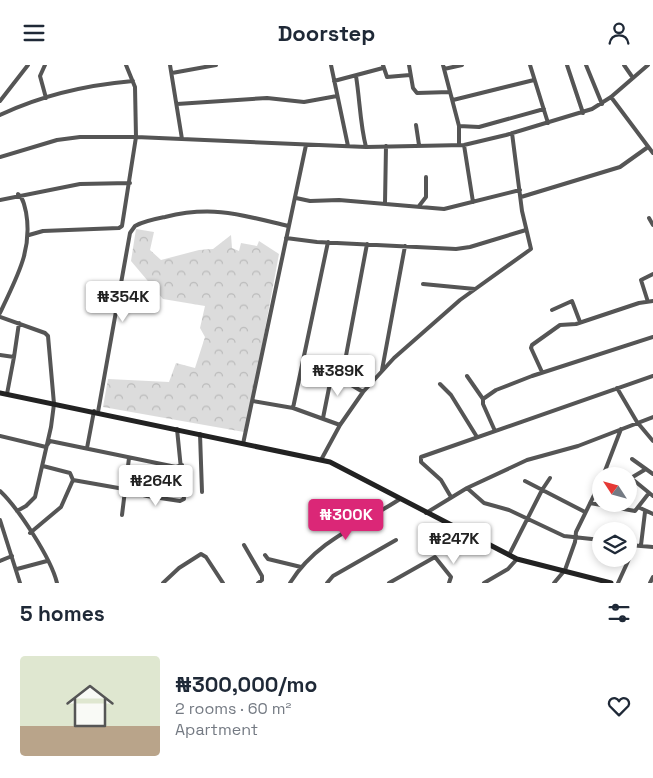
<!DOCTYPE html>
<html lang="en">
<head>
<meta charset="utf-8">
<style>
  :root { --surface:#fff; --page:#f6f6f7; --text:#1f2937; --muted:#747a83; --line:#e0e1e3; --accent:#db2777 }
  body { margin:0; font-family:"Space Grotesk",sans-serif; background:var(--page); color:var(--text); height:100vh; display:flex; flex-direction:column; font-size:19px; white-space:nowrap }
  * { box-sizing:border-box; margin:0 }
  p { font-size:16px; color:var(--muted) }
  .icon { flex:none; width:28px; height:28px; fill:none; stroke:currentColor; stroke-width:2; stroke-linecap:round; stroke-linejoin:round }
  .map { position:relative; height:518px; overflow:hidden }
  .side { display:flex; flex-direction:column; background:var(--surface); flex:1 }
  .side>* { flex:none }
  .needle { width:32px; rotate:306deg }
  .controls { position:absolute; left:592px; top:402px; display:grid; gap:10px }
  .controls a { display:grid; place-items:center; width:45px; height:45px; border-radius:50%; background:var(--surface); box-shadow:0 2px 8px #0003; font-size:25px }
  .price { position:absolute; translate:-50% -42px; padding:0 11px; border-radius:5px; background:#fff; color:#222; font-size:16px; line-height:32px; filter:drop-shadow(0 1px 2px #0008) }
  .price::after { content:''; position:absolute; left:50%; top:30px; width:15px; height:11px; margin-left:-8px; background:inherit; clip-path:polygon(0 0,100% 0,50% 100%) }
  .price.selected { background:var(--accent); color:#fff }
  ul { padding:0; list-style:none }
  li { display:flex; align-items:center; gap:15px; height:125px; padding:0 20px }
  li+li { border-top:1px solid var(--line) }
  li span { display:grid; place-items:center; flex:none; width:140px; height:100px; border-radius:5px; color:#555 }
  li>.icon { margin-inline-start:auto }
  span .icon { width:60px; height:60px; fill:#fffc; stroke-width:1 }
  li b { font-size:21px }
  h2 { display:flex; justify-content:space-between; align-items:center; height:60px; padding:0 20px; font-size:21px }
  header { display:flex; justify-content:space-between; align-items:center; height:65px; padding:0 20px; background:var(--surface); font-size:22px; font-weight:700 }
  .map>svg:first-child { display:block }
</style>
</head>
<body>
<header><svg class="icon" aria-label="menu" viewBox="0 0 24 24"><path d="M4 6h16M4 12h16M4 18h16"/></svg>Doorstep<svg class="icon" aria-label="person" viewBox="0 0 24 24"><circle cx="12" cy="8" r="4"/><path d="M4 21q1-7 8-7t8 7"/></svg></header>
<div class="map">
<svg width="653" height="518" viewBox="0 0 653 518">
  <defs>
    <pattern id="forest-crowns" width="20" height="18" patternUnits="userSpaceOnUse" patternTransform="scale(1.25)"><rect width="20" height="18" fill="#dcdcdc"/><path d="M2 6a3 3 0 1 1 6 0M12 15a3 3 0 1 1 6 0" fill="none" stroke="#bbb"/></pattern>
  </defs>
  <rect width="100%" height="100%" fill="#fff"/>
  <path fill="url(#forest-crowns)" d="M 136,164 L 154,167 L 150,185 L 161,195 L 199,185 L 213,184 L 231,170 L 232,183 L 239,186 L 241,178 L 257,181 L 259,176 L 279,189 L 257,307 L 244,367 L 103,342 L 108,314 L 169,317 L 176,298 L 195,303 L 205,272 L 200,263 L 205,241 L 163,234 L 131,196 Z"/>
  <g fill="none" stroke-linecap="round" stroke-linejoin="round">
    <path stroke="#555" stroke-width="4" d="M 45,0 L 40,11 L 46,33
      M 170,0 L 182,74
      M 331,0 L 348,81
      M 383,0 L 387,12 L 410,10
      M 409,0 L 413,23 L 417,28 L 450,27
      M 443,0 L 459,61 L 459,80
      M 530,0 L 548,58
      M 567,0 L 583,48
      M 586,0 L 602,39
      M 624,0 L 633,13
      M 444,4 L 462,0
      M 172,8 L 216,0
      M 356,11 C 360,36 360,59 366,82
      M 334,16 L 383,3
      M 611,32 L 653,88
      M 453,35 L 534,15
      M 0,36 L 28,0
      M 177,39 L 267,33 L 304,37 L 337,31
      M 0,50 C 42,30 87,20 133,16
      M 416,60 L 419,80
      M 459,61 L 479,62 L 544,44
      M 464,80 L 473,137
      M 0,92 L 57,75 L 80,72 L 136,72 L 366,82 L 464,80 L 506,70 L 592,44 L 611,32 L 648,0
      M 521,132 L 620,102 L 648,82
      M 296,133 L 310,136 L 339,135 L 444,144 L 520,125
      M 0,135 L 80,119 L 130,118
      M 385,138 L 386,81
      M 419,141 L 426,132 L 426,112
      M 649,153 L 653,160
      M 29,170 L 43,166 L 119,163 L 122,161 L 136,72 L 135,22 L 126,0
      M 286,173 L 317,177 L 456,184 L 470,182 L 526,165
      M 423,219 L 475,224
      M 648,237 L 641,215 L 653,209
      M 552,245 L 572,236 L 580,257
      M 0,248 C 16,213 33,186 26,147 C 24,140 24,134 18,129
      M 0,252 L 45,268 L 48,271 L 54,339 L 51,362 L 35,432 L 26,441 L 17,446
      M 0,290 L 14,292 L 7,329
      M 14,292 L 19,258
      M 302,303 L 332,308 L 343,306
      M 382,305 L 405,181
      M 542,307 L 531,283 L 532,280 L 560,260 L 576,259 L 639,238 L 653,236
      M 467,311 L 483,334 L 483,339 L 495,366
      M 440,319 L 451,330 L 477,372
      M 617,323 L 637,357 L 653,376
      M 363,327 L 343,315 L 342,312 L 367,179
      M 483,334 L 496,325 L 532,311 L 653,272
      M 253,336 L 293,343 L 340,360
      M 293,343 L 328,177
      M 98,347 L 130,168 L 135,161 C 144,156 155,154 165,152 C 213,140 242,150 288,161
      M 323,353 L 332,308
      M 200,369 L 202,427
      M 0,371 L 46,382 L 50,376 L 176,402 L 182,400
      M 243,379 L 306,80
      M 87,383 L 94,346
      M 632,394 L 653,409
      M 321,395 L 340,360 L 363,327 L 394,293 L 460,235 L 531,184 L 522,146 L 512,68
      M 605,408 L 615,411
      M 603,411 L 621,364
      M 631,413 L 653,431
      M 631,413 L 646,404
      M 73,415 L 124,424
      M 525,416 L 585,447
      M 467,423 L 484,438 L 509,445 L 564,471 L 601,475
      M 124,425 L 147,431 L 180,436 L 184,434 L 177,364
      M 0,426 C 18,443 51,493 57,518
      M 451,432 L 441,415 L 421,397 L 421,392 L 653,311
      M 590,438 L 635,446 L 649,428
      M 638,442 L 653,449
      M 426,448 L 467,423 L 527,395 L 578,381 L 653,352
      M 122,450 L 129,393
      M 0,455 L 20,518
      M 30,468 L 61,442 L 73,415 L 70,408 L 43,401
      M 244,480 L 262,511 L 262,515 L 258,518
      M 629,480 L 653,482
      M 641,480 L 645,447
      M 265,490 L 268,494 L 301,502
      M 509,490 L 542,425 L 550,413
      M 629,494 L 631,481
      M 0,496 L 12,491
      M 17,504 L 47,496
      M 163,518 L 179,503 L 201,489 L 206,492 L 223,518
      M 290,518 C 316,476 360,460 400,434
      M 327,518 L 333,511 L 396,475
      M 389,518 L 435,492 L 451,512 L 449,518
      M 484,518 L 508,504 L 517,494
      M 554,518 L 565,505 L 575,477 L 576,467 L 601,416
      M 618,518 L 629,494
      M 650,518 L 653,512"/>
    <path stroke="#222" stroke-width="5" d="M 0,328 L 330,397 L 517,494 L 611,518"/>
  </g>
</svg>
<div class="controls">
<a><svg class="needle" viewBox="-14 -14 28 28"><path d="M0-13l5 13h-10z" fill="#e53935"/><path d="M0 13l5-13h-10z" fill="#747a83"/></svg></a>
<a><svg class="icon" aria-label="layers" viewBox="0 0 24 24"><path d="M12 4l9 5-9 5-9-5zM3 14l9 5 9-5"/></svg></a>
</div>
<b class="price" style="left:123px;top:258px">₦354K</b>
<b class="price" style="left:338px;top:332px">₦389K</b>
<b class="price" style="left:156px;top:442px">₦264K</b>
<b class="price selected" style="left:346px;top:476px">₦300K</b>
<b class="price" style="left:454px;top:500px">₦247K</b>
</div>
<section class="side">
<h2>5 homes<svg class="icon" aria-label="filters" viewBox="0 0 24 24"><path d="M4 7h16M4 17h16"/><circle cx="9" cy="7" r="2"/><circle cx="15" cy="17" r="2"/></svg></h2>
<ul>
<li><span style="background:linear-gradient(#dfe7d0 70%,#b9a48a 0)"><svg class="icon" aria-label="home" viewBox="0 0 24 24"><path d="M3 11l9-7 9 7M6 9v11h12V9"/></svg></span><div><b>₦300,000/mo</b><p>2 rooms · 60 m²</p><p>Apartment</p></div><svg class="icon" aria-label="heart" viewBox="0 0 24 24"><path d="M12 20l-8-8c-3-5 5-10 8-4 3-6 11-1 8 4z"/></svg></li>
</ul>
</section>
</body>
</html>
